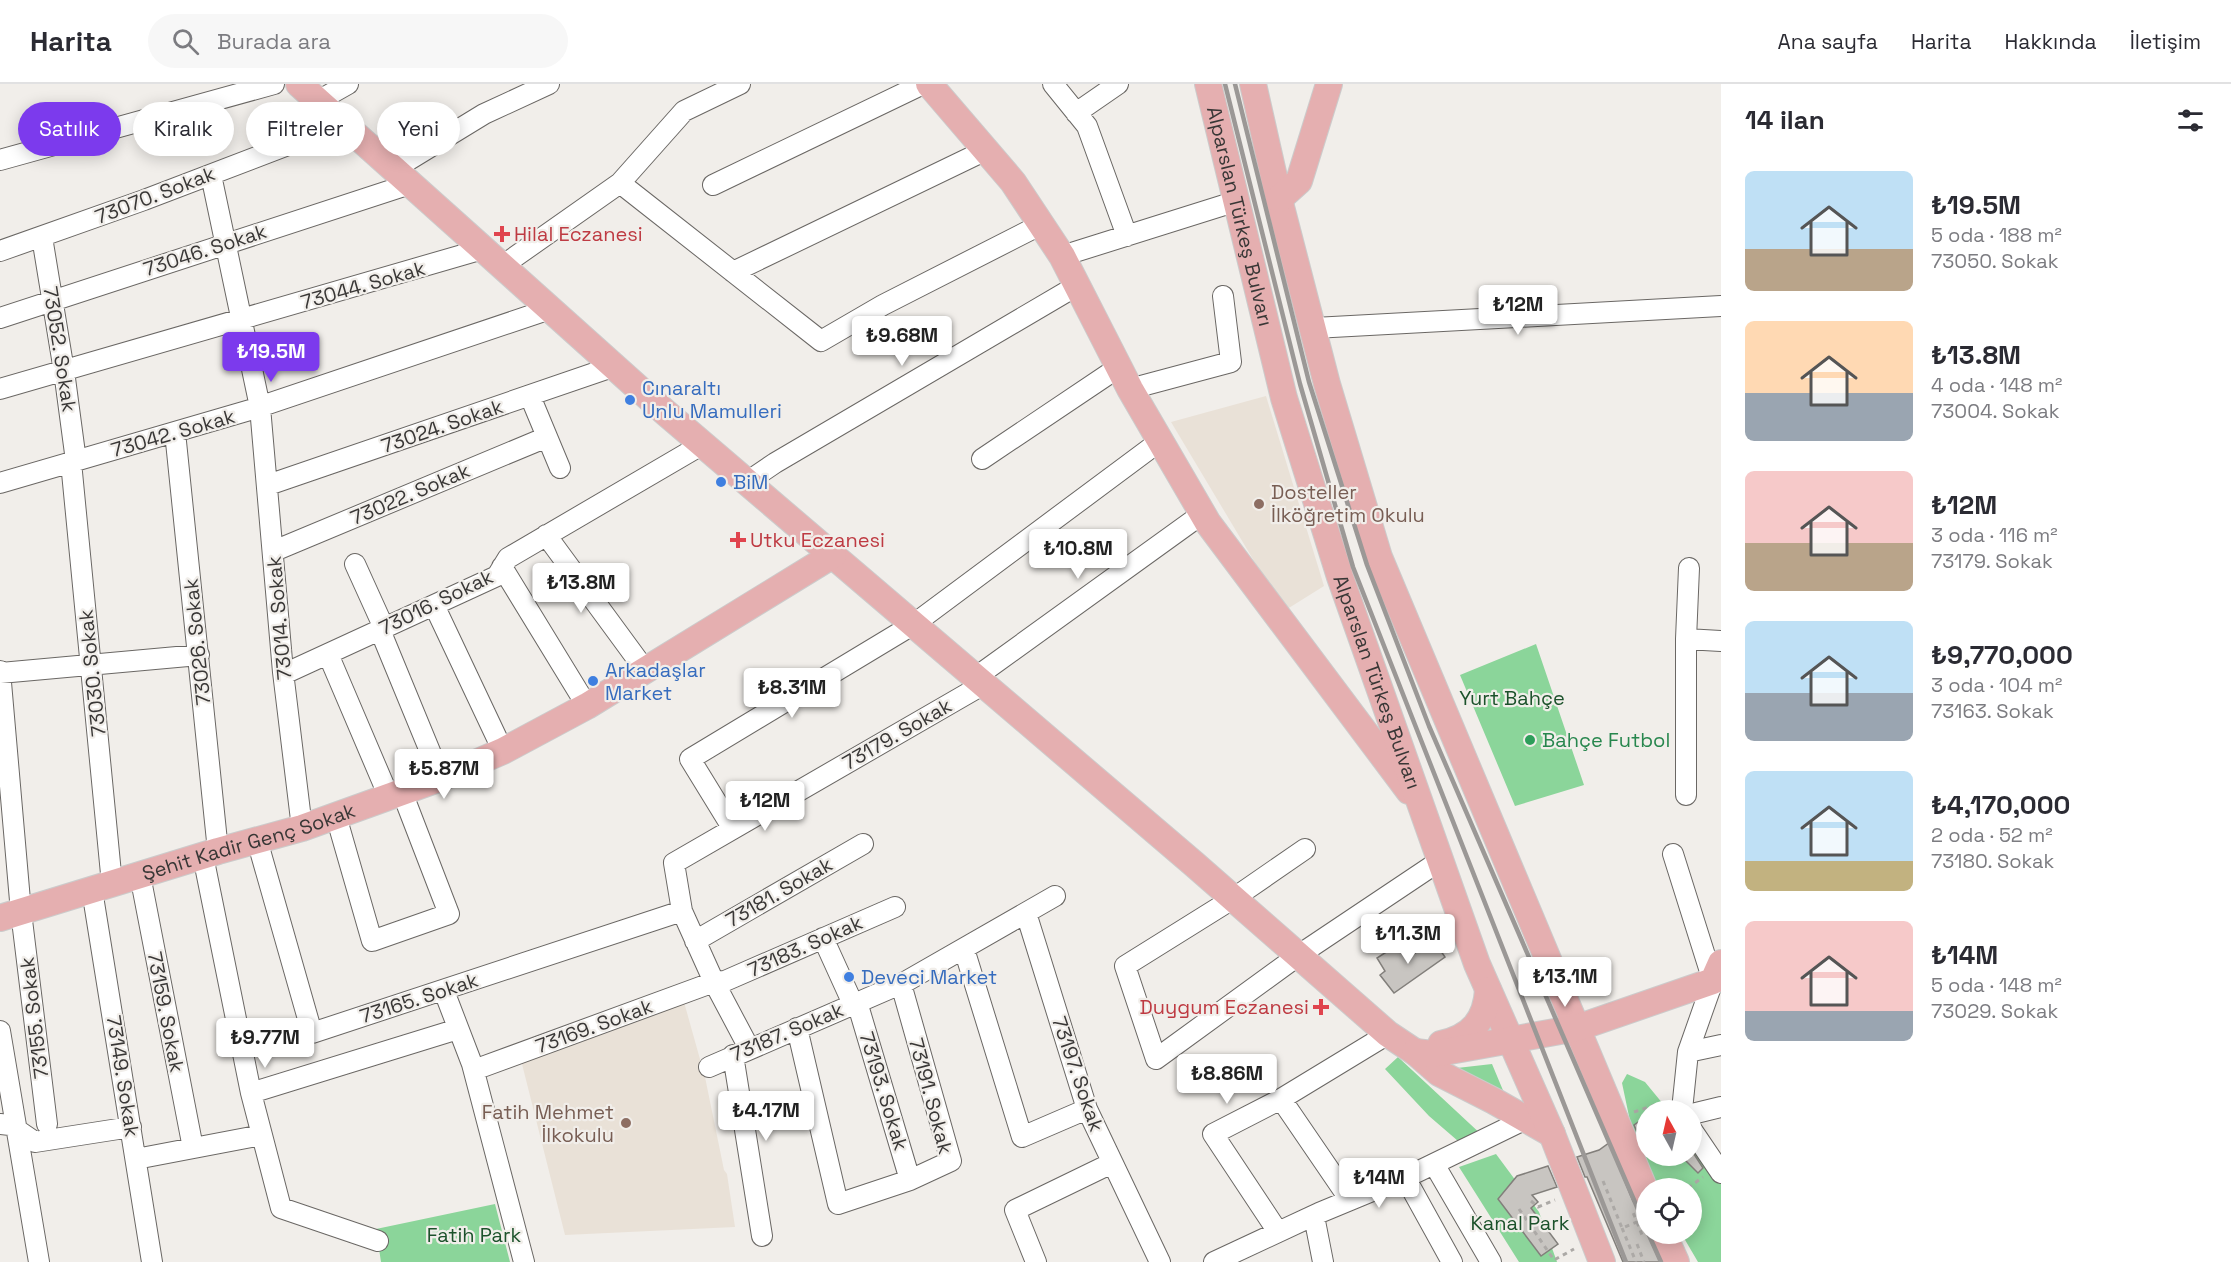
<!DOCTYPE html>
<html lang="tr">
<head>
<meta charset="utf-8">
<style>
  :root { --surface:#fff; --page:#f7f7f7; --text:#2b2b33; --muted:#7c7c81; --line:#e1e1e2; --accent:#7c3aed }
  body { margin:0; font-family:"Space Grotesk",sans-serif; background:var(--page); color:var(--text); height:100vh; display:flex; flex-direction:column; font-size:22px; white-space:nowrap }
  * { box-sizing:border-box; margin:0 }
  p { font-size:20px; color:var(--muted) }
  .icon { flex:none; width:33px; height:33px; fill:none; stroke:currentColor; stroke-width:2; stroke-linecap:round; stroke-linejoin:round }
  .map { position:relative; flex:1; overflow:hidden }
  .drawer { display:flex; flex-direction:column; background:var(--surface); width:510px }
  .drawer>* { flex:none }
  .banner { position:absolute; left:18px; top:18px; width:570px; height:54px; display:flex; gap:12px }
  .needle { width:39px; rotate:352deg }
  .buttons { position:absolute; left:1636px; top:1016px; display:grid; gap:12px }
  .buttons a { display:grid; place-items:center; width:66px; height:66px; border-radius:50%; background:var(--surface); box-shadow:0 3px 15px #0003; font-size:30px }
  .price { position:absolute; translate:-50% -51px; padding:0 14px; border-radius:6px; background:#fff; color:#222; font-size:20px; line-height:39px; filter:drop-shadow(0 2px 3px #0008) }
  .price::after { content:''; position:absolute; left:50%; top:36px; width:18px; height:14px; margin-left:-9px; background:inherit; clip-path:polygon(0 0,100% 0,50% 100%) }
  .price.active { background:var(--accent); color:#fff }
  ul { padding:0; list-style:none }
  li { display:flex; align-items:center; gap:18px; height:150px; padding:0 24px }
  li span { display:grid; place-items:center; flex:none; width:168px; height:120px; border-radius:9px; color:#555 }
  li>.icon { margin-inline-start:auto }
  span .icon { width:72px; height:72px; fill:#fffc; stroke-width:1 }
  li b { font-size:26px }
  h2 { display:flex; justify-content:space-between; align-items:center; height:72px; padding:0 24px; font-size:26px }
  .tag { padding:0 21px; border-radius:27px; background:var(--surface); box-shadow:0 3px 15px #0003; font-size:21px; line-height:54px }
  .tag.active { background:var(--accent); color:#fff }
  header { display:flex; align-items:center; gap:36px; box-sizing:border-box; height:84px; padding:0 30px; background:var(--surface); border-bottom:2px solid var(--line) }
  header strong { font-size:28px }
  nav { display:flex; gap:33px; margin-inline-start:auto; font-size:21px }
  .search { width:420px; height:54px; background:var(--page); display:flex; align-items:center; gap:15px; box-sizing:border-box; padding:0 21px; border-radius:33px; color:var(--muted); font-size:22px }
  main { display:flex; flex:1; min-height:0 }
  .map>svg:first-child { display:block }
</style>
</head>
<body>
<header>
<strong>Harita</strong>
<div class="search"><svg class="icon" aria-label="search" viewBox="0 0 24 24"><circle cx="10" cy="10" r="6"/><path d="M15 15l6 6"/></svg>Burada ara</div>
<nav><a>Ana sayfa</a><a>Harita</a><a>Hakkında</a><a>İletişim</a></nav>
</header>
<main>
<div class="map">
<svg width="1721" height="1178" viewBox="0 0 1721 1178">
  <rect width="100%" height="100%" fill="#f1eeea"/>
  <path fill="#e9e1d7" d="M 1266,312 L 1324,502 L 1284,527 L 1171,338 Z
    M 684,918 L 705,993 L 724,1086 L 727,1090 L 735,1143 L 565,1151 L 521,976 Z"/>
  <path fill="#8bd59a" d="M 1536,560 L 1584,701 L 1515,722 L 1460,591 Z
    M 1398,973 L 1484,1053 L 1458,1057 L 1429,1032 L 1385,985 Z
    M 1492,980 L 1520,1047 L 1457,984 Z
    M 1627,990 L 1645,998 L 1668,1026 L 1647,1026 L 1647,1071 L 1692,1071 L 1692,1056 L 1721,1091 L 1721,1178 L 1698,1178 L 1681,1149 L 1692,1149 L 1692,1104 L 1655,1104 L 1653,1101 L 1630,1037 L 1622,999 Z
    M 1496,1070 L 1539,1128 L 1557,1178 L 1519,1178 L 1459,1083 Z
    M 495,1120 L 510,1178 L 381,1178 L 376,1145 Z"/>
  <path fill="#c8c5c1" stroke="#827f7b" stroke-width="1.5" d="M 1434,857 L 1445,873 L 1394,909 L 1380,891 L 1385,887 L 1377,874 L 1397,861 L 1407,874 Z
    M 1647,1032 L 1647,1063 L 1644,1065 L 1634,1041 Z
    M 1609,1059 L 1633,1117 L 1638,1123 L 1643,1125 L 1647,1135 L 1647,1149 L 1660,1178 L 1623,1178 L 1587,1093 L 1585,1093 L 1577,1073 L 1599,1066 Z
    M 1692,1067 L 1703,1084 L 1698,1089 L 1680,1071 L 1692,1071 Z
    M 1548,1082 L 1557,1103 L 1532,1111 L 1538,1118 L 1531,1124 L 1558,1160 L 1541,1172 L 1498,1115 L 1517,1092 Z"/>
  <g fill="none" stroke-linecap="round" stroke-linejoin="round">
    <defs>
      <path id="minor" d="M 1053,0 L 1087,42 L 1127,152
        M 318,17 L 348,0
        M 1076,29 L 1118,0
        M 0,76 L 274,0
        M 394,85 L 484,30 L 549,0
        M 211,91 L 260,323 L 283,588 L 302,744
        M 620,99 L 684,27 L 740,0
        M 713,101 L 923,0
        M 42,153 L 64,287 L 76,377
        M 0,167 L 144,116 L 343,40
        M 1062,172 L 1237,117
        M 502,182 L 620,99 L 821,257 L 883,221 L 1042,140
        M 733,188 L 986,66
        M 0,234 L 410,100
        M 1314,244 L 1721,222
        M 0,305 L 483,165
        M 1130,305 L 1231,278 L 1223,212
        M 530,312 L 560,384
        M 175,348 L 218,767
        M 982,375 L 1119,283
        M 71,378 L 112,800
        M 747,398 L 775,379 L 1078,201
        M 0,399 L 250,326 L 550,225
        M 268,401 L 615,282
        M 546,451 L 645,586
        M 274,467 L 547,353
        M 355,480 L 384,544
        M 502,483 L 587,622
        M 434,521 L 503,667
        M 380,546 L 441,694
        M 1686,555 L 1721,557
        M 328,570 L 389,713
        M 0,587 L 21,828 L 47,1040
        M 0,589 L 199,571
        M 284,590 L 497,492 L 508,474 L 703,360
        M 976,593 L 1202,430
        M 1686,711 L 1686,555 L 1689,484
        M 336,732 L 372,857 L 449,830 L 402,708
        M 733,745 L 690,675 L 914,540 L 1160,357
        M 257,756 L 312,949 L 682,827
        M 1305,765 L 1234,814 L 1125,882 L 1156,975 L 1299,871 L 1441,776
        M 1673,770 L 1713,897 L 1688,968 L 1682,1026
        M 203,772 L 251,1009 L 281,1124 L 378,1157
        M 140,791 L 193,1064
        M 92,806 L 152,1178
        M 1026,829 L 1087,1025 L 1160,1178
        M 823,854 L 853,920
        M 695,857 L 863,760
        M 964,865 L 1022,1053 L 1087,1025
        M 444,907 L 472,980 L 524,1178
        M 857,918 L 910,1096
        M 797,944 L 838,1120 L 910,1096 L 951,1077 L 901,900
        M 0,947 L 39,1178
        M 749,964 L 714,898 L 682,827 L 674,779 L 984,600
        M 1688,968 L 1721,961
        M 733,971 L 762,1152
        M 709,983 L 905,898 L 1055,812
        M 474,986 L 714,898 L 725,897 L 895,823
        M 251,1009 L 458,945
        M 1281,1015 L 1350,1116
        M 1692,1030 L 1721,1023
        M 0,1040 L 10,1041 L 35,1058 L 131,1043
        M 1692,1046 L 1721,1089
        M 136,1075 L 262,1051
        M 1434,1080 L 1491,1178
        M 1405,1093 L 1452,1178
        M 1314,1132 L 1323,1178
        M 1278,1148 L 1213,1050 L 1281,1015 L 1388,950
        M 1036,1178 L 1015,1126 L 1112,1079
        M 1214,1178 L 1319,1129 L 1413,1090 L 1526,1035"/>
      <g id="major">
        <path d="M 299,0 L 666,329 L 1194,780 L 1388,950 L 1415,968 L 1439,989 L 1494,1017 L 1552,1050"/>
        <path d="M 929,0 L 1013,98 L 1062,172 L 1130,305 L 1208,439 L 1409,707"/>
        <path id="s1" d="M 1208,0 L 1284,314 L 1340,493 L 1477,880 L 1552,1050 L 1602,1178"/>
        <path d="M 1253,0 L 1279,115 L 1327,300 L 1379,473 L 1647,1111"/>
        <path d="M 1279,115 L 1299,97 L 1329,0"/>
        <path id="s2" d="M 0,834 L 218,767 L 302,744 L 441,694 L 503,667 L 587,622 L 833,471"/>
        <path d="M 1441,960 C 1472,953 1486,936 1488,906"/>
        <path d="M 1415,968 L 1433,970 L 1577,944 L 1713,897 L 1721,879"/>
        <path d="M 1663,1149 L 1676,1178"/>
      </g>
    </defs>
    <use href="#minor" stroke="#6a6764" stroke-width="22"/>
    <use href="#major" stroke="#cccbcb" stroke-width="28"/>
    <path stroke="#aca9a6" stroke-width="3" stroke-dasharray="4.5 4.5" stroke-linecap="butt" d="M 1634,1028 L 1655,1021 L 1657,1024
      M 1603,1097 L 1622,1144 L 1637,1138 L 1632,1126
      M 1688,1104 L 1703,1093
      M 1531,1117 L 1538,1123 L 1555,1116
      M 1519,1125 L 1554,1176 L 1574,1165
      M 1637,1138 L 1642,1151
      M 1622,1144 L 1636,1178
      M 1637,1160 L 1644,1178"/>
    <use href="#minor" stroke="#fff" stroke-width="20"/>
    <use href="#major" stroke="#e5afb0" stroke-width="26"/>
    <path stroke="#9b9896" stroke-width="4.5" d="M 1225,0 L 1300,300 L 1353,483 L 1626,1178
      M 1235,0 L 1309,298 L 1367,481 L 1429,642 L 1647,1146
      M 1648,1149 L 1661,1178"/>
  </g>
  <g fill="#e0444e" stroke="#f1eeea" stroke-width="2">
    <path d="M499 141h6v6h6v6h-6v6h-6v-6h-6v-6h6z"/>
    <path d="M735 447h6v6h6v6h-6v6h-6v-6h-6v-6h6z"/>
    <path d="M1318 914h6v6h6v6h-6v6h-6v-6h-6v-6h6z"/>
  </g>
  <g fill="#3f7fe0" stroke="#f1eeea" stroke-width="2">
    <circle cx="630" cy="316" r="6"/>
    <circle cx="721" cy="398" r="6"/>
    <circle cx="593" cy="597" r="6"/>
    <circle cx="849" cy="893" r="6"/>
  </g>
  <g fill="#8d6e63" stroke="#f1eeea" stroke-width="2">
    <circle cx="1259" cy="420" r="6"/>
    <circle cx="626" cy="1039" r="6"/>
  </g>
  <circle fill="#2e9e5b" stroke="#f1eeea" stroke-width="2" cx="1530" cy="656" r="6"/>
  <g text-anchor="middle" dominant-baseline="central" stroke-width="4.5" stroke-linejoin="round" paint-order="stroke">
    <g font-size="20" fill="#393736" stroke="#f1eeea">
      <text transform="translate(155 111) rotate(-21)">73070. Sokak</text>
      <text stroke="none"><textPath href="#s1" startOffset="136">Alparslan Türkeş Bulvarı</textPath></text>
      <text transform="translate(205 166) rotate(-18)">73046. Sokak</text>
      <text transform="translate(363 201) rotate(-16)">73044. Sokak</text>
      <text transform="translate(60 265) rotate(81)">73052. Sokak</text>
      <text transform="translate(442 342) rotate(-19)">73024. Sokak</text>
      <text transform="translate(173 349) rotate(-16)">73042. Sokak</text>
      <text transform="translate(410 410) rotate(-23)">73022. Sokak</text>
      <text transform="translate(436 518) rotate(-26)">73016. Sokak</text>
      <text transform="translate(279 534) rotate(-95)">73014. Sokak</text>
      <text transform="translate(197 558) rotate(-96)">73026. Sokak</text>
      <text transform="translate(92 589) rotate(-96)">73030. Sokak</text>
      <text stroke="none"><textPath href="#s1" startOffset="622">Alparslan Türkeş Bulvarı</textPath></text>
      <text transform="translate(897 650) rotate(-30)">73179. Sokak</text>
      <text stroke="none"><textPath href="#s2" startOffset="260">Şehit Kadir Genç Sokak</textPath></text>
      <text transform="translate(779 808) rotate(-30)">73181. Sokak</text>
      <text transform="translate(805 862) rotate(-24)">73183. Sokak</text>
      <text transform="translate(419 914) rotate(-18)">73165. Sokak</text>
      <text transform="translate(166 928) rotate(79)">73159. Sokak</text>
      <text transform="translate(34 934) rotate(-97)">73155. Sokak</text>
      <text transform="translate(594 942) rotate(-20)">73169. Sokak</text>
      <text transform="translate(787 948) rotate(-23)">73187. Sokak</text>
      <text transform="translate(1078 990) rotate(71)">73197. Sokak</text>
      <text transform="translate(123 992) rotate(81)">73149. Sokak</text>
      <text transform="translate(884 1007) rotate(73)">73193. Sokak</text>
      <text transform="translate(931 1012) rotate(75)">73191. Sokak</text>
    </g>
    <g font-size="20" fill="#be3a42" stroke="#f1eeea" text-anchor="start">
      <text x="514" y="150">Hilal Eczanesi</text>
      <text x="750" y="456">Utku Eczanesi</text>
      <text x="1309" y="923" text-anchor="end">Duygum Eczanesi</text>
    </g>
    <g font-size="20" fill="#366cbe" stroke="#f1eeea" text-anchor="start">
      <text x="642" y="304">Cınaraltı<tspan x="642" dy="23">Unlu Mamulleri</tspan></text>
      <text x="733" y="398">BiM</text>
      <text x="605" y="586">Arkadaşlar<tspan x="605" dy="23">Market</tspan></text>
      <text x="861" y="893">Deveci Market</text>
    </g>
    <g font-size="20" fill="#785e54" stroke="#f1eeea" text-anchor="start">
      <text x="1271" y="408">Dosteller<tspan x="1271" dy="23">İlköğretim Okulu</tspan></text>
      <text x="614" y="1028" text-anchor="end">Fatih Mehmet<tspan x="614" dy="23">İlkokulu</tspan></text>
    </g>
    <g font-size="20" fill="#1c522b" stroke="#f1eeea">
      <text x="1512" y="614">Yurt Bahçe</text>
      <text x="1520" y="1139">Kanal Park</text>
      <text x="474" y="1151">Fatih Park</text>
    </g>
    <g font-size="20" fill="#27864d" stroke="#f1eeea" text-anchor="start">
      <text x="1542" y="656">Bahçe Futbol</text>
    </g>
  </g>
</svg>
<div class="buttons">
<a><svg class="needle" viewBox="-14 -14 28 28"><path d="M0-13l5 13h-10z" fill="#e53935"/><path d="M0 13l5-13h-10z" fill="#7c7c81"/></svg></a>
<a><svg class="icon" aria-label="locate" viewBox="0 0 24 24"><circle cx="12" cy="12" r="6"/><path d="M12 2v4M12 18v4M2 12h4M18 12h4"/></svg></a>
</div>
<b class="price" style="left:1518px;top:252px">₺12M</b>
<b class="price" style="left:902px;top:283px">₺9.68M</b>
<b class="price active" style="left:271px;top:299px">₺19.5M</b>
<b class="price" style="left:1078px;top:496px">₺10.8M</b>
<b class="price" style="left:581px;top:530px">₺13.8M</b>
<b class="price" style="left:792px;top:635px">₺8.31M</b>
<b class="price" style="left:444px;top:716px">₺5.87M</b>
<b class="price" style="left:765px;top:748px">₺12M</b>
<b class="price" style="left:1408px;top:881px">₺11.3M</b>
<b class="price" style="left:1565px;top:924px">₺13.1M</b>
<b class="price" style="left:265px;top:985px">₺9.77M</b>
<b class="price" style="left:1227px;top:1021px">₺8.86M</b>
<b class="price" style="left:766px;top:1058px">₺4.17M</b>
<b class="price" style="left:1379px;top:1125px">₺14M</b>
<div class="banner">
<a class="tag active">Satılık</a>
<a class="tag">Kiralık</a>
<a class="tag">Filtreler</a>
<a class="tag">Yeni</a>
</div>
</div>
<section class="drawer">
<h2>14 ilan<svg class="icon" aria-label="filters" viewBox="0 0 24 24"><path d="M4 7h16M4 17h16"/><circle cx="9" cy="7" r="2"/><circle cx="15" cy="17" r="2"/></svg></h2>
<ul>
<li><span style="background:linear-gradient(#bfe0f5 65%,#b9a48a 0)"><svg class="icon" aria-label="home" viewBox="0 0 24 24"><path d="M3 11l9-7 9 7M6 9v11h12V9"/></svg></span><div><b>₺19.5M</b><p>5 oda · 188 m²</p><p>73050. Sokak</p></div></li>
<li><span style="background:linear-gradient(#ffd9b3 60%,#9aa5b1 0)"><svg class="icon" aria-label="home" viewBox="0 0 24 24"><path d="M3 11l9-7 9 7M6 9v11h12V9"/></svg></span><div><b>₺13.8M</b><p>4 oda · 148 m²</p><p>73004. Sokak</p></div></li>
<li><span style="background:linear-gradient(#f6c9c9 60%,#b9a48a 0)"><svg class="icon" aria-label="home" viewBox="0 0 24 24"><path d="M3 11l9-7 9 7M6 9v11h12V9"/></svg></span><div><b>₺12M</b><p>3 oda · 116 m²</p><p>73179. Sokak</p></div></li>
<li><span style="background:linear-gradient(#bfe0f5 60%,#9aa5b1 0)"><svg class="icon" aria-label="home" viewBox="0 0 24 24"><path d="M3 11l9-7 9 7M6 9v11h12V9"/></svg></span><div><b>₺9,770,000</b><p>3 oda · 104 m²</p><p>73163. Sokak</p></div></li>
<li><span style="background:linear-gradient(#bfe0f5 75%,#c2b280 0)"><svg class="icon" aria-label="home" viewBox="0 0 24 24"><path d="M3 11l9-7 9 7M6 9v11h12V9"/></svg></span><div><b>₺4,170,000</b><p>2 oda · 52 m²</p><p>73180. Sokak</p></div></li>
<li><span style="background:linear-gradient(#f6c9c9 75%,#9aa5b1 0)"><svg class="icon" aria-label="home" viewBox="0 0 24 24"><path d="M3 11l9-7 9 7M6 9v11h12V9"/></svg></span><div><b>₺14M</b><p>5 oda · 148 m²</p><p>73029. Sokak</p></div></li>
</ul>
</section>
</main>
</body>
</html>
